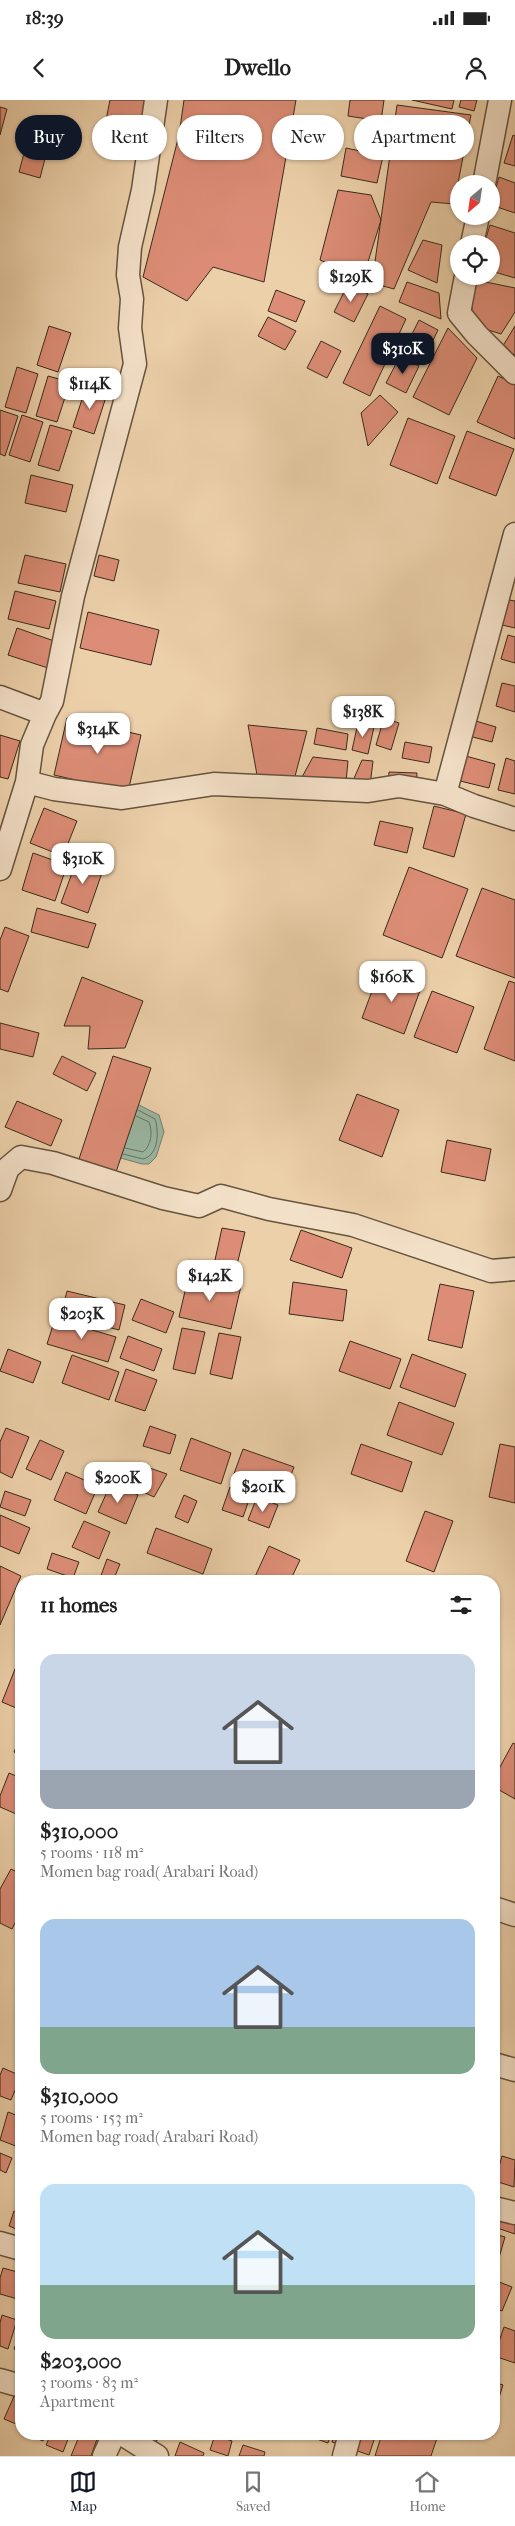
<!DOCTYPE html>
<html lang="en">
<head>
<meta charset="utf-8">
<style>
  :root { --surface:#fff; --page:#f6f6f6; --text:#222; --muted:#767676; --line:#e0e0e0; --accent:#111827 }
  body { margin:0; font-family:"IM FELL French Canon",serif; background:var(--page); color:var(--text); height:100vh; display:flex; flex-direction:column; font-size:19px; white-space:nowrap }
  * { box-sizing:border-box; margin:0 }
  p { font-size:16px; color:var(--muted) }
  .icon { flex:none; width:28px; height:28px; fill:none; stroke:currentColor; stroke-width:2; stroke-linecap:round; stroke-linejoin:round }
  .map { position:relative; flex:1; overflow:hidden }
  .side { position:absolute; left:15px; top:1475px; width:485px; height:865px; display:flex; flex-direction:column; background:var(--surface); border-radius:20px; box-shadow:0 1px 4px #0004 }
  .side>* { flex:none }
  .banner { position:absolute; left:15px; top:15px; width:485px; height:45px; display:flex; gap:10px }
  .needle { width:32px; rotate:209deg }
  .fabs { position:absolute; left:450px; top:75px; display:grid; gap:10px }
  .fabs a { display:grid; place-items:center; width:50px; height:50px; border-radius:50%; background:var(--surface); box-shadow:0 1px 4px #0004; font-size:25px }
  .price { position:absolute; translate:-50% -42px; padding:0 11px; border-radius:10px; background:#fff; color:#222; font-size:16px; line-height:32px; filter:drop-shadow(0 1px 2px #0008) }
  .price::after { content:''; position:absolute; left:50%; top:30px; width:15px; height:11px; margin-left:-8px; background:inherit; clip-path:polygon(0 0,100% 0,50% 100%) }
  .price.active { background:var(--accent); color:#fff }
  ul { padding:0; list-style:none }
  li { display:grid; align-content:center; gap:10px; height:265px; padding:0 25px }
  li span { display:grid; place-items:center; height:155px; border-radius:15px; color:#555 }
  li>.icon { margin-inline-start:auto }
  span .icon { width:90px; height:90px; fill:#fffc; stroke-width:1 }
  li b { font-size:21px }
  h2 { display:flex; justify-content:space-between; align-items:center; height:60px; padding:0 25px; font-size:21px }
  .chip { padding:0 18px; border-radius:22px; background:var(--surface); box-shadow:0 1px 4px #0004; font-size:18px; line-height:45px }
  .chip.active { background:var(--accent); color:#fff }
  .status { display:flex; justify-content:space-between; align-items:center; height:35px; padding:0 25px; background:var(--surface); direction:ltr }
  .status svg { height:14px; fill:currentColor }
  header { display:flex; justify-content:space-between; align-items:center; height:65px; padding:0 25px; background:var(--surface); font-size:22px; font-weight:800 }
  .dock { display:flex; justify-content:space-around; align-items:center; height:70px; border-top:1px solid var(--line); background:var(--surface); font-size:14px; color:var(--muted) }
  .dock a { display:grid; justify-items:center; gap:2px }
  .dock .active { color:var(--accent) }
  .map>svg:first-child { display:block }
</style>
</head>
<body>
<div class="status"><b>18:39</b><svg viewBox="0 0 49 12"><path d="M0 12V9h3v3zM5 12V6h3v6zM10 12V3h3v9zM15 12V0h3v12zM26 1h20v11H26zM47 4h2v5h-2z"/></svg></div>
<header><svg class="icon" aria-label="back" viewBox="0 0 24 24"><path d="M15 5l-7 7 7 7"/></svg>Dwello<svg class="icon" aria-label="person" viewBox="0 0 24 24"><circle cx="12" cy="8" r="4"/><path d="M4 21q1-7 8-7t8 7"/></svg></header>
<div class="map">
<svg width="515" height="2356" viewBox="0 0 515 2356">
  <rect width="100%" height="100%" fill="#ecd0aa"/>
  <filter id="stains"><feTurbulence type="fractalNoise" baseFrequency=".004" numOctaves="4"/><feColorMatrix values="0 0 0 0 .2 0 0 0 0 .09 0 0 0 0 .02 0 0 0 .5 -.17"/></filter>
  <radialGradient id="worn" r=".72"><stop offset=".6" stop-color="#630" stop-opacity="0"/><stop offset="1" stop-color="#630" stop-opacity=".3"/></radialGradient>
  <path fill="#9ab7a3" stroke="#737f6c" d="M 137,1004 L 159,1015 L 164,1032 L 156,1057 L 149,1064 L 142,1064 L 117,1057 Z"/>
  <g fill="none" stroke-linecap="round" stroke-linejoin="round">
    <path stroke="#6a715e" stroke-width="1" d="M 125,1048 L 143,1052 C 151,1046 153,1032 149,1022 L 136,1016
      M 123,1054 L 143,1059 C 159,1055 159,1031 155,1019 L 138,1010"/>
  </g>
  <path fill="#dd8d77" stroke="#392b1a" d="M 110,0 L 147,0 L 143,26 L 106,20 Z
    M 184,0 L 296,0 L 264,182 L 213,167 L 187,201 L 143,177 L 179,35 Z
    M 350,0 L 384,0 L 381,21 L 348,16 Z
    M 412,0 L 454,0 L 452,9 Z
    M 461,0 L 477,0 L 474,11 L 459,7 Z
    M 397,5 L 471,15 L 454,104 L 431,102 L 394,189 L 372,183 Z
    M 0,7 L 7,9 L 0,35 Z
    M 513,35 L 515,36 L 515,66 L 504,63 Z
    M 28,38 L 49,43 L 40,78 L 19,72 Z
    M 346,48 L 383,56 L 377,83 L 341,76 Z
    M 499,77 L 515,83 L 515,113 L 491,105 Z
    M 338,90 L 371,95 L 381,120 L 363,178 L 320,160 Z
    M 490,125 L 515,133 L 515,178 L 491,171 L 491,144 L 484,144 Z
    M 423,140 L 442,145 L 437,183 L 408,170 Z
    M 471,179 L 515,188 L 515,212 L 501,234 L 482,228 L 472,211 Z
    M 407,182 L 439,193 L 441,219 L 399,202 Z
    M 348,184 L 368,194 L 354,222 L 334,212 Z
    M 276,190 L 305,201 L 296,222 L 268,211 Z
    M 380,206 L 406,219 L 370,296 L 343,283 Z
    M 268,217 L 296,231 L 285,250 L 258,236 Z
    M 419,220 L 438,230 L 425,257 L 405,248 Z
    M 49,226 L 71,233 L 58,272 L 37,265 Z
    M 515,226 L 515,255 L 501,249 Z
    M 448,228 L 477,258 L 449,315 L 413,297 Z
    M 321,241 L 341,251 L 327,278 L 307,268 Z
    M 400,256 L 419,266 L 406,293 L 386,283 Z
    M 17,267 L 38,274 L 26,313 L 5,307 Z
    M 48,276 L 70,282 L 57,322 L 36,316 Z
    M 498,276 L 515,284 L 515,339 L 477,322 Z
    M 86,287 L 107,294 L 94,334 L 73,327 Z
    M 380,295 L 398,312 L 368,346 L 361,313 Z
    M 0,310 L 18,316 L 5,356 L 0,354 Z
    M 22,315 L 43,322 L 30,362 L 9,355 Z
    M 408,318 L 455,336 L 437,384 L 390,365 Z
    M 50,325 L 72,331 L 59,371 L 38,365 Z
    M 467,331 L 514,349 L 496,396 L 449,378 Z
    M 31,375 L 73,385 L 66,412 L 25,403 Z
    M 25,455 L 66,464 L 60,492 L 18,483 Z
    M 99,455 L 119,460 L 114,481 L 94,476 Z
    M 15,491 L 56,501 L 49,529 L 8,519 Z
    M 509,500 L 515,501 L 515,528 L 502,525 Z
    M 88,512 L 159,530 L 151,565 L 80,548 Z
    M 17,528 L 57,542 L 48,568 L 8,555 Z
    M 508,535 L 515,537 L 515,563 L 501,559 Z
    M 502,583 L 515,586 L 515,612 L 496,606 Z
    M 67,618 L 141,635 L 128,692 L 54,675 Z
    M 384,618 L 399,623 L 391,650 L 376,645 Z
    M 469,619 L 496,627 L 492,642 L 465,635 Z
    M 358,623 L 374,627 L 368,654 L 352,650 Z
    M 248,625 L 307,631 L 294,680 L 257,675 Z
    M 317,628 L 348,634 L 346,650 L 314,644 Z
    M 0,635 L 20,641 L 8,679 L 0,677 Z
    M 405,642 L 432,647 L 429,663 L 402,658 Z
    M 462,655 L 495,664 L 489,688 L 456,680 Z
    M 313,657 L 348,661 L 346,682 L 302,677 Z
    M 506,658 L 515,661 L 515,694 L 498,690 Z
    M 362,660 L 373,661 L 370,686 L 352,683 Z
    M 389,672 L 417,673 L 416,689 L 388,688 Z
    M 434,706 L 466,714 L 454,757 L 423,748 Z
    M 44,708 L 77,721 L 63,756 L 30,743 Z
    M 380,721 L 413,728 L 407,753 L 374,745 Z
    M 33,753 L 67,765 L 55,801 L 22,790 Z
    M 78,757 L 104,767 L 88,813 L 61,803 Z
    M 409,767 L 468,789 L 442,858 L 383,835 Z
    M 482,788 L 515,800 L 515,878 L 456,856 Z
    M 37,808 L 96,824 L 88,848 L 31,832 Z
    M 5,827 L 29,836 L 8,892 L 0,889 L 0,840 Z
    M 379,872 L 421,888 L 404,934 L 362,918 Z
    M 82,877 L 143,901 L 125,948 L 88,949 L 90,926 L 64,926 Z
    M 509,881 L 515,883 L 515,961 L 484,949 Z
    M 432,891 L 474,907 L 457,953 L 414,937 Z
    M 0,923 L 39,933 L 33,957 L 0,949 Z
    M 62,956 L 96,973 L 87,991 L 53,974 Z
    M 113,956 L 151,968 L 114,1078 L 77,1065 Z
    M 357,994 L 399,1010 L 382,1057 L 339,1040 Z
    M 17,1001 L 62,1020 L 51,1046 L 5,1027 Z
    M 447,1040 L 491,1049 L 485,1081 L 441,1072 Z
    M 222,1128 L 245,1132 L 235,1173 L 213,1169 Z
    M 301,1130 L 352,1148 L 342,1178 L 290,1160 Z
    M 189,1174 L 241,1186 L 231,1229 L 179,1217 Z
    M 293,1182 L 347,1190 L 343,1221 L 289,1214 Z
    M 440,1184 L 474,1191 L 462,1248 L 428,1240 Z
    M 67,1191 L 125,1205 L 119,1230 L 61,1215 Z
    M 141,1199 L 174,1212 L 166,1233 L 132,1220 Z
    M 55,1219 L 116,1237 L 108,1262 L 47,1244 Z
    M 182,1228 L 205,1232 L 195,1274 L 173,1269 Z
    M 219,1233 L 241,1237 L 232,1279 L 210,1274 Z
    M 128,1236 L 162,1249 L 154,1271 L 120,1258 Z
    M 350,1241 L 401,1259 L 390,1289 L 339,1271 Z
    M 8,1249 L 41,1262 L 33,1283 L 0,1271 Z
    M 412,1254 L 466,1274 L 455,1307 L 400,1287 Z
    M 72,1255 L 119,1272 L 109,1300 L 62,1283 Z
    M 126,1269 L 157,1280 L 145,1311 L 115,1301 Z
    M 399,1302 L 454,1323 L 442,1355 L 387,1335 Z
    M 150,1326 L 176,1335 L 170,1354 L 143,1346 Z
    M 6,1328 L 29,1337 L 12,1378 L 0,1372 L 0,1342 Z
    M 191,1338 L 231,1353 L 221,1384 L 180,1370 Z
    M 40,1340 L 64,1351 L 51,1380 L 26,1369 Z
    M 361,1344 L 412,1362 L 402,1392 L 351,1374 Z
    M 500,1344 L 515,1347 L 515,1403 L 489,1397 Z
    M 243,1349 L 294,1367 L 283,1397 L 232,1379 Z
    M 144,1366 L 167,1374 L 154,1397 L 135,1388 Z
    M 66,1372 L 98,1386 L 86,1414 L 54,1400 Z
    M 111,1383 L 138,1395 L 126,1424 L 98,1412 Z
    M 230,1387 L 251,1394 L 243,1417 L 222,1410 Z
    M 5,1391 L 31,1400 L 25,1416 L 0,1407 Z
    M 184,1395 L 197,1401 L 188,1423 L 175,1417 Z
    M 257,1397 L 278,1405 L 269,1428 L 248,1420 Z
    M 425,1411 L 453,1421 L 434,1472 L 406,1461 Z
    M 0,1415 L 30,1428 L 19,1454 L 0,1446 Z
    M 84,1421 L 110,1432 L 99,1459 L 72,1447 Z
    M 156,1428 L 212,1449 L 203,1474 L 147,1453 Z
    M 269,1446 L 300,1460 L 290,1481 L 253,1481 Z
    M 52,1453 L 79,1462 L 73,1478 L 47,1469 Z
    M 107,1459 L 120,1464 L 113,1481 L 99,1481 Z
    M 0,1466 L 21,1476 L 0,1525 Z
    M 17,1564 L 21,1565 L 21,1610 L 2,1602 Z
    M 21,1635 L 21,1655 L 14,1652 Z
    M 513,1643 L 515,1644 L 515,1699 L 494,1687 L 494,1678 Z
    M 9,1673 L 21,1678 L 21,1716 L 0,1707 L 0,1696 Z
    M 11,1769 L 21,1774 L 21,1811 L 12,1829 L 0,1823 L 0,1789 Z
    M 3,1968 L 21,1976 L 11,2000 L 0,1996 L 0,1975 Z
    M 8,2012 L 21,2017 L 21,2048 L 0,2040 Z
    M 0,2053 L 12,2058 L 6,2073 L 0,2070 Z
    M 502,2056 L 515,2060 L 514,2087 L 495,2081 Z
    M 14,2111 L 21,2114 L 21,2131 L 9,2126 Z
    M 494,2113 L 515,2119 L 515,2134 L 494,2127 Z
    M 494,2134 L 505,2137 L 496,2168 L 494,2167 Z
    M 3,2168 L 21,2173 L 21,2200 L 0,2194 L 0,2178 Z
    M 494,2180 L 512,2187 L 502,2211 L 494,2208 Z
    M 2,2215 L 17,2220 L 8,2249 L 0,2246 L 0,2223 Z
    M 504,2227 L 515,2231 L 515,2263 L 494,2256 Z
    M 20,2234 L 21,2234 L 21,2252 L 14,2249 Z
    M 494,2282 L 503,2285 L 494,2313 Z
    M 15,2294 L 21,2296 L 21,2326 L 4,2319 Z
    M 26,2334 L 46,2334 L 43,2341 Z
    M 51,2334 L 70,2334 L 63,2352 L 46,2345 Z
    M 80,2334 L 97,2339 L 91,2356 L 71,2356 Z
    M 147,2334 L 159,2334 L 154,2349 L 143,2345 Z
    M 303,2334 L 331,2334 L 328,2343 Z
    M 335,2334 L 376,2334 L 369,2355 L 332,2342 Z
    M 382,2334 L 425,2334 L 437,2338 L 431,2356 L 375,2356 Z
    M 215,2335 L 232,2341 L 228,2356 L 210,2350 Z
    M 180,2342 L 204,2353 L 203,2356 L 175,2356 Z
    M 243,2345 L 265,2352 L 264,2356 L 239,2356 Z"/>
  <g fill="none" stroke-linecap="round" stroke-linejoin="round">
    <defs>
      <path id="street" d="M 484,84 L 500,0
        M 472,144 L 478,116
        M 466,176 L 459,213 L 477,235 L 515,273
        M 0,597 L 45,614 L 32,645 L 27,682 L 54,689 L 122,698 L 214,684 L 368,691 L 399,686 L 445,694 L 515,434
        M 45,614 L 52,601 L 73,496 L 135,264 L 130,228 L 132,199 L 128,175 L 130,147 L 143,90 L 156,0
        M 445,694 L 474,706 L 515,719
        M 0,769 L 27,682
        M 0,1090 L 8,1068 L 21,1057 L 53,1063 L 163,1098 L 199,1106 L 221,1096 L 269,1109 L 353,1125 L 491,1171 L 515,1169
        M 494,1808 L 515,1815
        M 494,1964 L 515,1970
        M 494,2108 L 515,2113
        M 0,2143 L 21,2149
        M 0,2280 L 21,2286
        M 122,2334 L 157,2356
        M 104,2356 L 114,2334
        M 344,2356 L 350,2334"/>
    </defs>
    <use href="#street" stroke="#66543e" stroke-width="25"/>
    <use href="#street" stroke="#f3e0c8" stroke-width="22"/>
  </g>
  <rect width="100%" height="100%" filter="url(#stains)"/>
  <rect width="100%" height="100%" fill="url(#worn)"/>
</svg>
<div class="fabs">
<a><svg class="needle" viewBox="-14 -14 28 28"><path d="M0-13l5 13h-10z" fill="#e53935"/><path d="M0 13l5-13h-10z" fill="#767676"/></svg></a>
<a><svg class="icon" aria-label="locate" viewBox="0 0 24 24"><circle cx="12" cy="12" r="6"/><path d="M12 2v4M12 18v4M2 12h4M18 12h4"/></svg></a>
</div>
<b class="price" style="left:351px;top:203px">$129K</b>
<b class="price active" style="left:403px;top:275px">$310K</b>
<b class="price" style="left:90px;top:310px">$114K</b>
<b class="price" style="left:363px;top:638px">$138K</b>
<b class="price" style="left:98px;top:655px">$314K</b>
<b class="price" style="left:83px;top:785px">$310K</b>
<b class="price" style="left:392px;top:903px">$160K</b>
<b class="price" style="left:210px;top:1202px">$142K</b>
<b class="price" style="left:82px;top:1240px">$203K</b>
<b class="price" style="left:118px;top:1404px">$200K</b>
<b class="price" style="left:263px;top:1413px">$201K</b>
<div class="banner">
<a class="chip active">Buy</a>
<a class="chip">Rent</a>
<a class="chip">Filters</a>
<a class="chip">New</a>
<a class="chip">Apartment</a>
</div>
<section class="side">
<h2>11 homes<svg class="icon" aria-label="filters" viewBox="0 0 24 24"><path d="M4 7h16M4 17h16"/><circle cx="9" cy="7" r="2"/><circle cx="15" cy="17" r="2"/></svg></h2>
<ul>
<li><span style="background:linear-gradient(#c9d6e8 75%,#9aa5b1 0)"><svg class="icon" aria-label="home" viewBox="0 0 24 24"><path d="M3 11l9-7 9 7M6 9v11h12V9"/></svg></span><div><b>$310,000</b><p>5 rooms · 118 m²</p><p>Momen bag road( Arabari Road)</p></div></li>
<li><span style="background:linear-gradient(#a9c7e8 70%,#7fa58c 0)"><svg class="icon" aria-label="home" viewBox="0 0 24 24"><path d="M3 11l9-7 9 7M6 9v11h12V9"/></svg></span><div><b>$310,000</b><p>5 rooms · 153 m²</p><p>Momen bag road( Arabari Road)</p></div></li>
<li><span style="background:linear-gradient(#bfe0f5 65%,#7fa58c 0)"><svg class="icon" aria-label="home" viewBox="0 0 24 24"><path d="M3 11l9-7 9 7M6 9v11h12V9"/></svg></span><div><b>$203,000</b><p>3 rooms · 83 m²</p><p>Apartment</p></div></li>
</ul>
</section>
</div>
<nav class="dock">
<a class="active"><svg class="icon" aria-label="map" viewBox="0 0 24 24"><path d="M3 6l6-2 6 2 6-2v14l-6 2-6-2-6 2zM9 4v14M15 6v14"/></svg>Map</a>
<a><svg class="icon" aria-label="saved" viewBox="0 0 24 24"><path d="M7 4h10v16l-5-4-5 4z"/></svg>Saved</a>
<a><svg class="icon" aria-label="home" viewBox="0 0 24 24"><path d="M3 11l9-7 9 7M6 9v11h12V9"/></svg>Home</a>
</nav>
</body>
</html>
